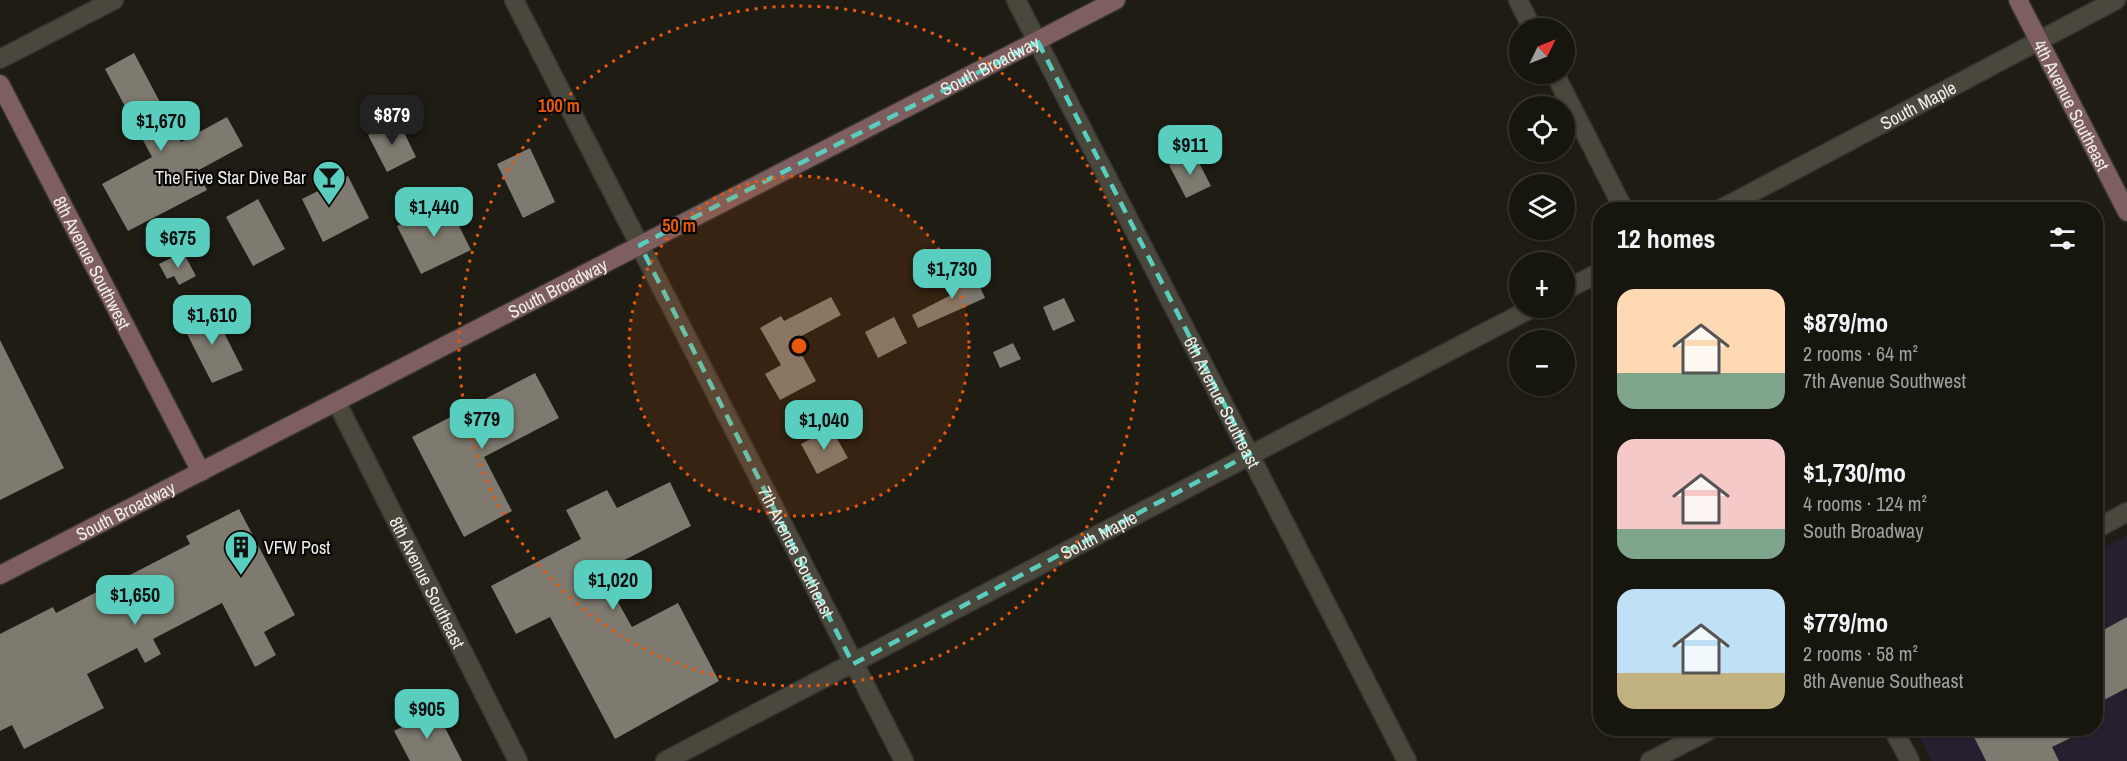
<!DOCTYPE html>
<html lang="en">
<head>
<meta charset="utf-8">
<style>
  :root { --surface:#16150e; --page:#1f1e17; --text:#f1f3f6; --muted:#9e9f9e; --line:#35342e; --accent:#59cebe }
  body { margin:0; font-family:"Archivo Narrow",sans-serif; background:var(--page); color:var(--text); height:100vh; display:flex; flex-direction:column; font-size:22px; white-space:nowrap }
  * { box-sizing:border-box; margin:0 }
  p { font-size:20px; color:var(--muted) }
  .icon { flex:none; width:33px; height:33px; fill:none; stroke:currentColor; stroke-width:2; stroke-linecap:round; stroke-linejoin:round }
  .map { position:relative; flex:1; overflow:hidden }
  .side { position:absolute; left:1593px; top:202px; width:510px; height:534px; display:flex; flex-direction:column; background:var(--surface); border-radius:24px; box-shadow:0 2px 4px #0004,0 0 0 2px var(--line) }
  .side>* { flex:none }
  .needle { width:39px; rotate:47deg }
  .fabs { position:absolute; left:1509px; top:18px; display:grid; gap:12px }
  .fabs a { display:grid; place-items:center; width:66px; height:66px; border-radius:50%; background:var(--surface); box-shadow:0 2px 4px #0004,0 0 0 2px var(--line); font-size:30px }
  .price { position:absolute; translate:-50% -51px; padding:0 14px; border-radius:12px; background:var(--accent); color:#111; font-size:20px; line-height:39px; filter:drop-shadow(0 2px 3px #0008) }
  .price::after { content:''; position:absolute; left:50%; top:36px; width:18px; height:14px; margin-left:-9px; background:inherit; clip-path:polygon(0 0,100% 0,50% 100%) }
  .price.active { background:#222; color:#fff }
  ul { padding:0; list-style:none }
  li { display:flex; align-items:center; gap:18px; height:150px; padding:0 24px }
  li span { display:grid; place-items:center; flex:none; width:168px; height:120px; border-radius:18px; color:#555 }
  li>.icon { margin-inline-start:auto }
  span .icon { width:72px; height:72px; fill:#fffc; stroke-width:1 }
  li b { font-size:26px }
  h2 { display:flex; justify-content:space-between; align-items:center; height:72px; padding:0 24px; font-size:26px }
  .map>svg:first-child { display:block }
</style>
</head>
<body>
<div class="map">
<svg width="2127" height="761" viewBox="0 0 2127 761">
  <rect width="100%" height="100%" fill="#1e1c13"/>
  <path fill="#261f2f" d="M 2127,535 L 2127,761 L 1932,761 L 1915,729 L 2096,729 L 2096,552 Z"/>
  <path fill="#7e7a6f" d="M 134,53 L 181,142 L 227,117 L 243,146 L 197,171 L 207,190 L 128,231 L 102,184 L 152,157 L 105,69 Z
    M 398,120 L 416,157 L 387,172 L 368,135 Z
    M 530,148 L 555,202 L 523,218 L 497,164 Z
    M 1194,153 L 1211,186 L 1186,198 L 1169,165 Z
    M 348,176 L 369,218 L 323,242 L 302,199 Z
    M 258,199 L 285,249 L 253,266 L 226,217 Z
    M 447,202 L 471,250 L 421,274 L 397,226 Z
    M 183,252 L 196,276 L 179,285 L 174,276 L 167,279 L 159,264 Z
    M 973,271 L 985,298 L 918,328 L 912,315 L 951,295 L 946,283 Z
    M 831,297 L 841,315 L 794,340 L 816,381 L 780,400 L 765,374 L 781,365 L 760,328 L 781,316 L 784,321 Z
    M 1064,298 L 1075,321 L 1053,331 L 1043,307 Z
    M 212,309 L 243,370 L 212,383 L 182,324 Z
    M 894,317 L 907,343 L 878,358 L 865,332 Z
    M 0,340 L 64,468 L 0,500 Z
    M 1013,343 L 1021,359 L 1000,368 L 993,352 Z
    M 535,373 L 559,418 L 484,457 L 512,511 L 464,537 L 412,437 Z
    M 831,428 L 848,458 L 817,474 L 801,444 Z
    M 670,482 L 691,526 L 601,572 L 632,627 L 678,603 L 719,681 L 615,739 L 550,617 L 516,634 L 491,586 L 581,539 L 566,510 L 607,490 L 617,508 Z
    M 239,509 L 295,615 L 264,632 L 276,655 L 255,667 L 222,603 L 153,639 L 161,654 L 145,663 L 137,648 L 87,674 L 104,708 L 24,749 L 12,725 L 0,731 L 0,634 L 53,607 L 56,613 L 190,544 L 186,536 Z
    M 2127,617 L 2127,688 L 2096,704 L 2096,634 Z
    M 436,710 L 462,761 L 410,761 L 394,731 Z
    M 1970,729 L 2089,729 L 2052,747 L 2059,761 L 1986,761 Z"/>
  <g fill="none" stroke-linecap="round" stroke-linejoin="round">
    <defs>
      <g id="street">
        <path id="s1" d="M 514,0 L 904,761"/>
        <path id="s2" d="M 1016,0 L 1407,761"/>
        <path d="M 1518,0 L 1532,28"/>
        <path d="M 0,59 L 114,0"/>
        <path d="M 1555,74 L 1624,210"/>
        <path id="s3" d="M 1719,210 L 2116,0"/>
        <path d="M 1564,291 L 1600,272"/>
        <path id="s4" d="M 337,403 L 518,761"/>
        <path d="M 2096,529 L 2127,512"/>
        <path d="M 1893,729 L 1910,761"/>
        <path id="s5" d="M 665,761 L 1532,308"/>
        <path d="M 1650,761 L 1712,729"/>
      </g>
      <g id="secondary">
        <path id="s6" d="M 2018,0 L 2127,212"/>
        <path id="s7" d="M 0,84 L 201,472"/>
        <path id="s8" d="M 0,575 L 1116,0"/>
      </g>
    </defs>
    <use href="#street" stroke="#363430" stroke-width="21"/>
    <use href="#secondary" stroke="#363430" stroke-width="21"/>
    <use href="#street" stroke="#4a473d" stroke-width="18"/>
    <use href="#secondary" stroke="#7e5e5e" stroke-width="18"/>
  </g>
  <path fill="none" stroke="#59cebe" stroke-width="4.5" stroke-dasharray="12 8" stroke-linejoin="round" d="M 1038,42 L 1250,454 L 853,664 L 640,245 Z"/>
  <circle cx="799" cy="346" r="170" fill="#e8590c" fill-opacity=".12"/>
  <g fill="none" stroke="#e8590c" stroke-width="3" stroke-dasharray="3 6">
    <circle cx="799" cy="346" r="170"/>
    <circle cx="799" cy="346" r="340"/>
  </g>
  <defs>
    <symbol id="bar-pin" viewBox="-11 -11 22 30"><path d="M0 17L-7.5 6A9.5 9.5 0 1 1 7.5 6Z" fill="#59cebe" stroke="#070604"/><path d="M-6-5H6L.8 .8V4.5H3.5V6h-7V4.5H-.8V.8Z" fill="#111"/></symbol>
    <symbol id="building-pin" viewBox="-11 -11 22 30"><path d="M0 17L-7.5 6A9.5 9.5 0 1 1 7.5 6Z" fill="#59cebe" stroke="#070604"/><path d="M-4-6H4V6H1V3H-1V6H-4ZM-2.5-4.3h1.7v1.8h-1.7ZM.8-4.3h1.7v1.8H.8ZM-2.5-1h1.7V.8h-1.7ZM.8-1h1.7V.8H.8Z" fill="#111"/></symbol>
  </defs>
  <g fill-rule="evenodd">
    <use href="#bar-pin" x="310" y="158" width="38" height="52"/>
    <use href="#building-pin" x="222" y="528" width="38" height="52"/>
  </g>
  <g text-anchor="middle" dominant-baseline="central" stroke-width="4.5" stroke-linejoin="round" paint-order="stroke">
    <g font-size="18" fill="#f0eee8" stroke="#070604">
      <text stroke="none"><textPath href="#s8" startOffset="1113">South Broadway</textPath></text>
      <text stroke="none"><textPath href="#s3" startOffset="225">South Maple</textPath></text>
      <text stroke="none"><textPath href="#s6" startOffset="118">4th Avenue Southeast</textPath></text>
      <text stroke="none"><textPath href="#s7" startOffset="201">8th Avenue Southwest</textPath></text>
      <text stroke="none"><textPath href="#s8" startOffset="627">South Broadway</textPath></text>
      <text stroke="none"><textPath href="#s2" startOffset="452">6th Avenue Southeast</textPath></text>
      <text stroke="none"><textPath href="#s8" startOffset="141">South Broadway</textPath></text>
      <text stroke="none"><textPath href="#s5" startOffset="489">South Maple</textPath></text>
      <text stroke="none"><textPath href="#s1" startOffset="620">7th Avenue Southeast</textPath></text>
      <text stroke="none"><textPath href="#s4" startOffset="201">8th Avenue Southeast</textPath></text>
    </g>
    <g font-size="18" fill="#f0eee8" stroke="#070604" text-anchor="end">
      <text x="306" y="177">The Five Star Dive Bar</text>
      <text x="264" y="547" text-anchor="start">VFW Post</text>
    </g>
  </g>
  <circle cx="799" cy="346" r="9" fill="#e8590c" stroke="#070604" stroke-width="3"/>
  <g font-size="18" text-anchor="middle" font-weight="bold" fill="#e8590c" stroke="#070604" stroke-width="4.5" stroke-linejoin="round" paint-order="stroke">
    <text x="559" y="112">100 m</text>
    <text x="679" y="232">50 m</text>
  </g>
</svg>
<div class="fabs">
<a><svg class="needle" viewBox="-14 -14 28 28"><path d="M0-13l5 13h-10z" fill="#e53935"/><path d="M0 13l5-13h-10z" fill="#9e9f9e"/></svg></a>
<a><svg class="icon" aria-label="locate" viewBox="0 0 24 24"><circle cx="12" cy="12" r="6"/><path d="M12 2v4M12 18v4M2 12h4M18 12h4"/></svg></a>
<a><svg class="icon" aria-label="layers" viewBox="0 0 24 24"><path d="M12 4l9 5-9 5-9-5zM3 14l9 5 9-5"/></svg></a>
<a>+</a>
<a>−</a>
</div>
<b class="price active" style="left:392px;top:146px">$879</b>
<b class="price" style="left:161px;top:152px">$1,670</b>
<b class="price" style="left:1190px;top:176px">$911</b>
<b class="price" style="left:434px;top:238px">$1,440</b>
<b class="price" style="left:178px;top:269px">$675</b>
<b class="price" style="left:952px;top:300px">$1,730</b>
<b class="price" style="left:212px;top:346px">$1,610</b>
<b class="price" style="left:482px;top:450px">$779</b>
<b class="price" style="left:824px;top:451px">$1,040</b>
<b class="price" style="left:613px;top:611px">$1,020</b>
<b class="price" style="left:135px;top:626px">$1,650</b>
<b class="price" style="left:427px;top:740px">$905</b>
<section class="side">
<h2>12 homes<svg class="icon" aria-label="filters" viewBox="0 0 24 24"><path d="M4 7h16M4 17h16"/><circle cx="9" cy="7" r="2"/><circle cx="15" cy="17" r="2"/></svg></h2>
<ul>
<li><span style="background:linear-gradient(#ffd9b3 70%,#7fa58c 0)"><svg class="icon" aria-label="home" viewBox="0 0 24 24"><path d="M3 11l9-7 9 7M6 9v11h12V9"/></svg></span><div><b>$879/mo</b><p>2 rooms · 64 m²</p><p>7th Avenue Southwest</p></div></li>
<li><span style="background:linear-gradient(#f6c9c9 75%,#7fa58c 0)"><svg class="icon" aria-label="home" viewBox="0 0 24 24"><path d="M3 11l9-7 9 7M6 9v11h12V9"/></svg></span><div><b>$1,730/mo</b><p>4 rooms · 124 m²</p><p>South Broadway</p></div></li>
<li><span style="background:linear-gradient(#bfe0f5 70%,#c2b280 0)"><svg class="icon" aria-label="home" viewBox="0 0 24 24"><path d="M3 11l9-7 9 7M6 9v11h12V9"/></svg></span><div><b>$779/mo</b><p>2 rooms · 58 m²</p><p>8th Avenue Southeast</p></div></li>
</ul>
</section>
</div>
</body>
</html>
